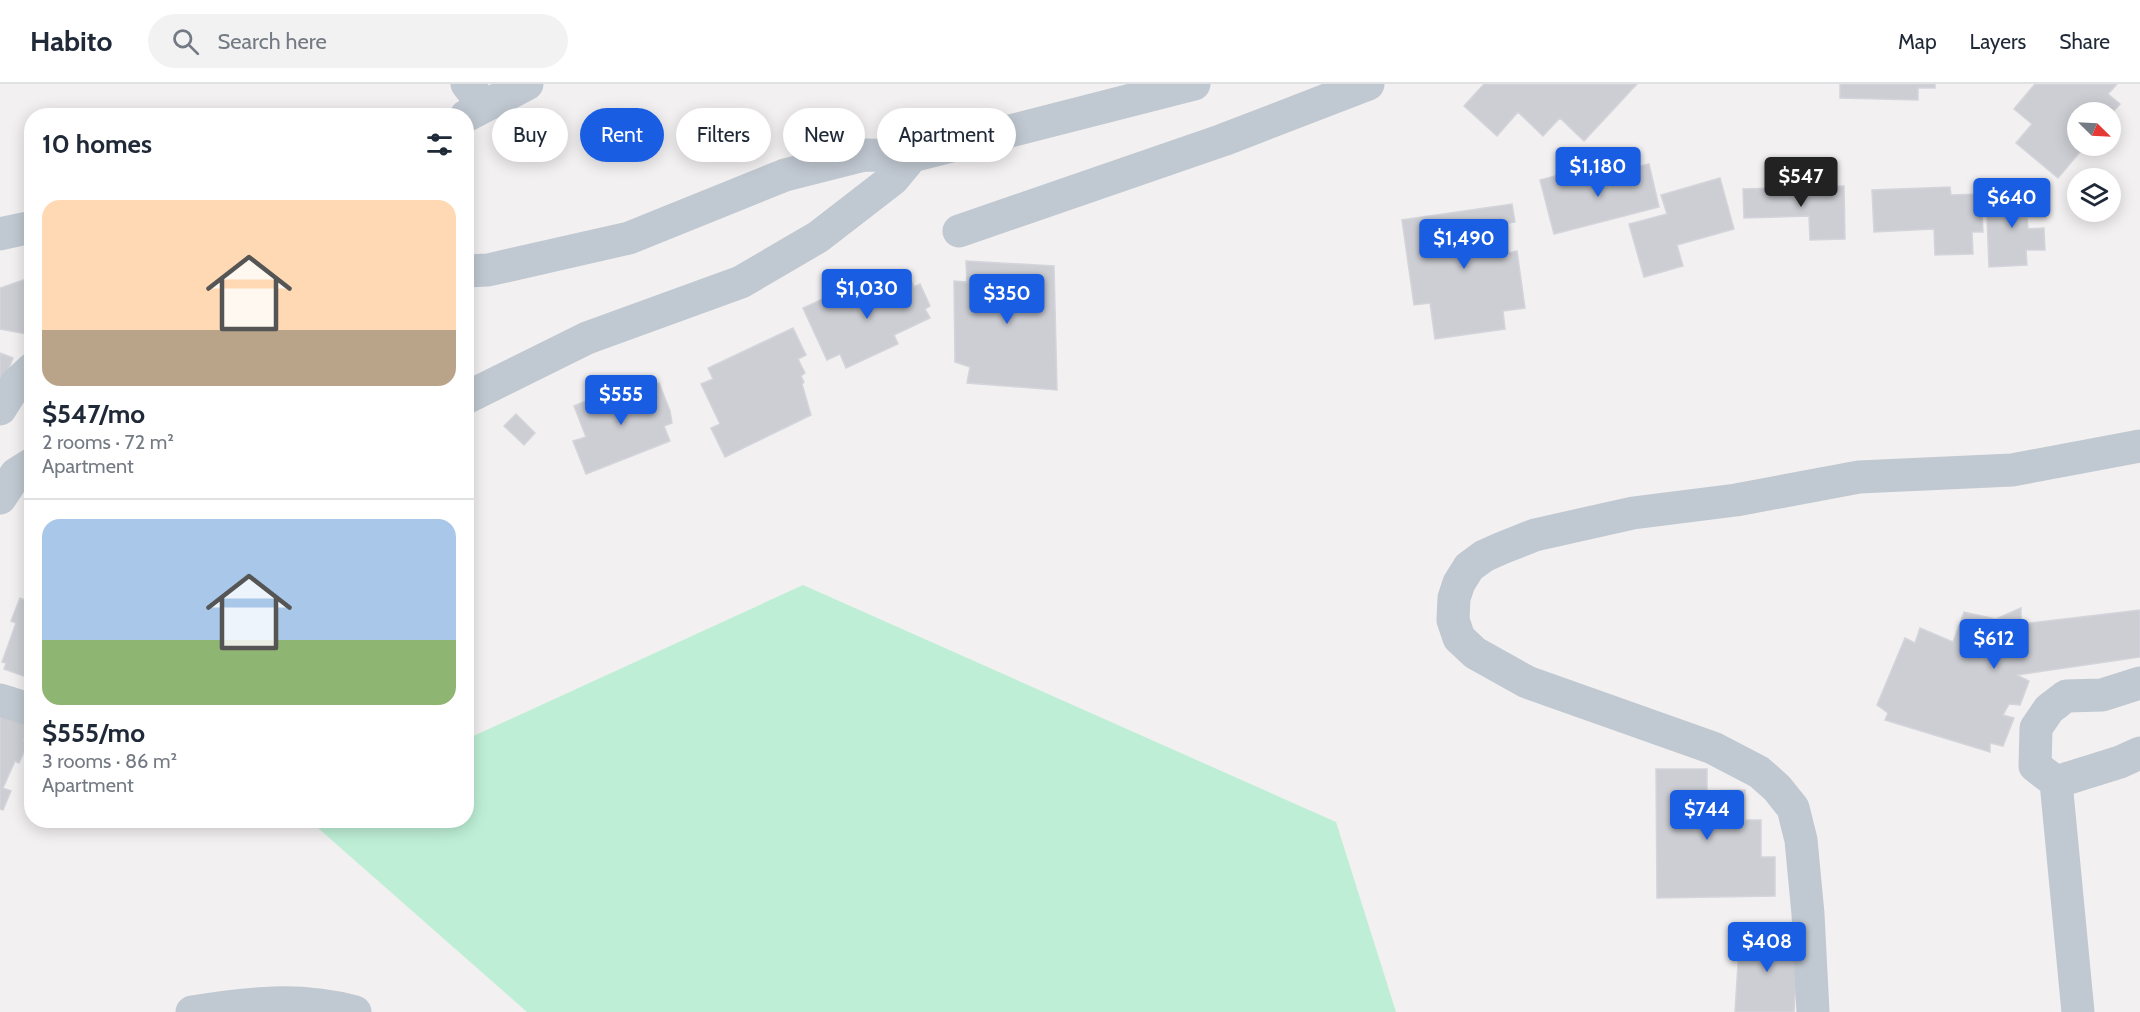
<!DOCTYPE html>
<html lang="en">
<head>
<meta charset="utf-8">
<style>
  :root { --surface:#fff; --page:#f2f2f3; --text:#1f2937; --muted:#747a83; --line:#e0e1e3; --accent:#195de2 }
  body { margin:0; font-family:Cabin,sans-serif; background:var(--page); color:var(--text); height:100vh; display:flex; flex-direction:column; font-size:22px; white-space:nowrap }
  * { box-sizing:border-box; margin:0 }
  p { font-size:20px; color:var(--muted) }
  .icon { flex:none; width:33px; height:33px; fill:none; stroke:currentColor; stroke-width:2; stroke-linecap:round; stroke-linejoin:round }
  .map { position:relative; flex:1; overflow:hidden }
  .sheet { position:absolute; left:24px; top:24px; width:450px; height:720px; display:flex; flex-direction:column; background:var(--surface); border-radius:24px; box-shadow:0 3px 15px #0003 }
  .sheet>* { flex:none }
  .top-card { position:absolute; left:492px; top:24px; width:570px; height:54px; display:flex; gap:12px }
  .needle { width:39px; rotate:114deg }
  .controls { position:absolute; left:2067px; top:18px; display:grid; gap:12px }
  .controls a { display:grid; place-items:center; width:54px; height:54px; border-radius:50%; background:var(--surface); box-shadow:0 3px 15px #0003; font-size:30px }
  .price { position:absolute; translate:-50% -51px; padding:0 14px; border-radius:6px; background:var(--accent); color:#fff; font-size:20px; line-height:39px; filter:drop-shadow(0 2px 3px #0008) }
  .price::after { content:''; position:absolute; left:50%; top:36px; width:18px; height:14px; margin-left:-9px; background:inherit; clip-path:polygon(0 0,100% 0,50% 100%) }
  .price.on { background:#222; color:#fff }
  ul { padding:0; list-style:none }
  li { display:grid; align-content:center; gap:12px; height:318px; padding:0 18px }
  li+li { border-top:2px solid var(--line) }
  li span { display:grid; place-items:center; height:186px; border-radius:18px; color:#555 }
  li>.icon { margin-inline-start:auto }
  span .icon { width:108px; height:108px; fill:#fffc; stroke-width:1 }
  li b { font-size:26px }
  h2 { display:flex; justify-content:space-between; align-items:center; height:72px; padding:0 18px; font-size:26px }
  .chip { padding:0 21px; border-radius:27px; background:var(--surface); box-shadow:0 3px 15px #0003; font-size:21px; line-height:54px }
  .chip.on { background:var(--accent); color:#fff }
  header { display:flex; align-items:center; gap:36px; box-sizing:border-box; height:84px; padding:0 30px; background:var(--surface); border-bottom:2px solid var(--line) }
  header strong { font-size:28px }
  nav { display:flex; gap:33px; margin-inline-start:auto; font-size:21px }
  .search { width:420px; height:54px; background:var(--page); display:flex; align-items:center; gap:15px; box-sizing:border-box; padding:0 21px; border-radius:33px; color:var(--muted); font-size:22px }
  .map>svg:first-child { display:block }
</style>
</head>
<body>
<header>
<strong>Habito</strong>
<div class="search"><svg class="icon" aria-label="search" viewBox="0 0 24 24"><circle cx="10" cy="10" r="6"/><path d="M15 15l6 6"/></svg>Search here</div>
<nav><a>Map</a><a>Layers</a><a>Share</a></nav>
</header>
<div class="map">
<svg width="2140" height="928" viewBox="0 0 2140 928">
  <rect width="100%" height="100%" fill="#f2f0f0"/>
  <path fill="#beefd6" d="M 803,501 L 1336,738 L 1396,928 L 527,928 L 310,737 L 466,736 L 467,655 Z"/>
  <path fill="#ccced4" stroke="#d4d5db" stroke-width="1.5" d="M 1484,0 L 1637,0 L 1584,57 L 1560,34 L 1543,52 L 1518,28 L 1497,52 L 1464,22 Z
    M 1840,0 L 1935,0 L 1935,4 L 1918,4 L 1918,16 L 1840,14 Z
    M 2035,0 L 2117,0 L 2108,10 L 2120,20 L 2110,31 L 2110,28 L 2078,28 L 2078,62 L 2085,62 L 2058,94 L 2016,59 L 2032,40 L 2014,25 Z
    M 1649,80 L 1659,123 L 1554,150 L 1540,96 L 1574,87 L 1577,98 Z
    M 1720,94 L 1734,145 L 1677,161 L 1683,182 L 1644,193 L 1629,140 L 1667,130 L 1661,111 Z
    M 1844,102 L 1845,155 L 1810,156 L 1809,132 L 1744,134 L 1743,105 Z
    M 1950,103 L 1951,111 L 1981,110 L 1983,148 L 1972,148 L 1973,170 L 1935,171 L 1934,145 L 1874,148 L 1872,106 Z
    M 2024,108 L 2025,121 L 2045,120 L 2046,133 L 2027,133 L 2028,145 L 2044,144 L 2045,166 L 2026,166 L 2027,181 L 1989,183 L 1986,110 Z
    M 1512,120 L 1515,138 L 1504,140 L 1508,169 L 1517,167 L 1525,224 L 1503,227 L 1505,245 L 1435,255 L 1430,219 L 1414,221 L 1402,136 Z
    M 966,177 L 1054,182 L 1057,306 L 967,299 L 970,283 L 955,278 L 954,197 L 967,198 Z
    M 908,190 L 914,203 L 920,200 L 930,222 L 925,225 L 930,234 L 894,251 L 898,260 L 846,284 L 840,270 L 827,276 L 803,224 L 842,206 L 848,218 Z
    M 32,193 L 32,251 L 0,245 L 0,204 Z
    M 793,244 L 806,271 L 798,275 L 805,289 L 801,292 L 804,298 L 802,300 L 811,331 L 725,373 L 711,344 L 720,340 L 701,300 L 713,295 L 708,284 Z
    M 0,269 L 13,274 L 3,299 L 0,298 Z
    M 659,299 L 670,327 L 672,339 L 664,342 L 670,357 L 586,390 L 573,357 L 586,353 L 574,322 L 620,303 L 623,314 Z
    M 516,330 L 535,349 L 524,361 L 504,342 Z
    M 32,503 L 32,595 L 4,585 L 6,579 L 2,578 L 16,539 L 11,537 L 20,514 L 27,517 Z
    M 2021,524 L 2021,540 L 2140,526 L 2140,573 L 2017,591 L 2029,597 L 2020,621 L 2009,620 L 2003,631 L 2014,634 L 2003,662 L 1990,659 L 1990,668 L 1885,636 L 1888,629 L 1877,621 L 1905,554 L 1915,559 L 1920,544 L 1953,558 L 1964,528 L 1996,535 Z
    M 0,623 L 32,639 L 32,651 L 27,649 L 23,657 L 28,659 L 19,679 L 15,677 L 3,704 L 11,707 L 3,726 L 0,725 Z
    M 1656,685 L 1707,685 L 1707,707 L 1745,706 L 1745,736 L 1761,736 L 1761,773 L 1775,773 L 1775,812 L 1657,814 Z
    M 1740,848 L 1799,852 L 1794,928 L 1735,928 Z"/>
  <g fill="none" stroke-linecap="round" stroke-linejoin="round">
    <path stroke="#c0c8d1" stroke-width="33" d="M 467,0 L 484,22
      M 466,32 L 527,0
      M 959,147 L 1223,56 L 1368,0
      M 0,150 L 32,143
      M 466,187 L 488,186 L 629,154 L 785,91 L 864,71 L 912,72 L 1194,0
      M 466,314 L 587,254 L 741,198 L 818,153 L 893,95 L 912,72
      M 0,325 L 16,300 L 32,285
      M 0,414 L 16,390 L 32,380
      M 0,616 L 32,626
      M 2056,698 L 2035,682 L 2036,644 L 2049,625 L 2066,612 L 2102,611 L 2140,599
      M 192,928 C 248,919 299,913 355,928
      M 1813,928 L 1808,830 L 1801,756 L 1793,724 L 1777,704 L 1759,688 L 1713,664 L 1527,598 L 1475,569 L 1459,554 L 1453,536 L 1454,514 L 1459,499 L 1469,483 L 1484,472 L 1502,464 L 1535,451 L 1633,429 L 1736,416 L 1859,393 L 2012,386 L 2140,362
      M 2078,928 L 2056,698 L 2120,678 L 2140,669"/>
  </g>
</svg>
<div class="controls">
<a><svg class="needle" viewBox="-14 -14 28 28"><path d="M0-13l5 13h-10z" fill="#e53935"/><path d="M0 13l5-13h-10z" fill="#747a83"/></svg></a>
<a><svg class="icon" aria-label="layers" viewBox="0 0 24 24"><path d="M12 4l9 5-9 5-9-5zM3 14l9 5 9-5"/></svg></a>
</div>
<b class="price" style="left:1598px;top:114px">$1,180</b>
<b class="price on" style="left:1801px;top:124px">$547</b>
<b class="price" style="left:2012px;top:145px">$640</b>
<b class="price" style="left:1464px;top:186px">$1,490</b>
<b class="price" style="left:867px;top:236px">$1,030</b>
<b class="price" style="left:1007px;top:241px">$350</b>
<b class="price" style="left:621px;top:342px">$555</b>
<b class="price" style="left:1994px;top:586px">$612</b>
<b class="price" style="left:1707px;top:757px">$744</b>
<b class="price" style="left:1767px;top:889px">$408</b>
<div class="top-card">
<a class="chip">Buy</a>
<a class="chip on">Rent</a>
<a class="chip">Filters</a>
<a class="chip">New</a>
<a class="chip">Apartment</a>
</div>
<section class="sheet">
<h2>10 homes<svg class="icon" aria-label="filters" viewBox="0 0 24 24"><path d="M4 7h16M4 17h16"/><circle cx="9" cy="7" r="2"/><circle cx="15" cy="17" r="2"/></svg></h2>
<ul>
<li><span style="background:linear-gradient(#ffd9b3 70%,#b9a48a 0)"><svg class="icon" aria-label="home" viewBox="0 0 24 24"><path d="M3 11l9-7 9 7M6 9v11h12V9"/></svg></span><div><b>$547/mo</b><p>2 rooms · 72 m²</p><p>Apartment</p></div></li>
<li><span style="background:linear-gradient(#a9c7e8 65%,#8fb573 0)"><svg class="icon" aria-label="home" viewBox="0 0 24 24"><path d="M3 11l9-7 9 7M6 9v11h12V9"/></svg></span><div><b>$555/mo</b><p>3 rooms · 86 m²</p><p>Apartment</p></div></li>
</ul>
</section>
</div>
</body>
</html>
